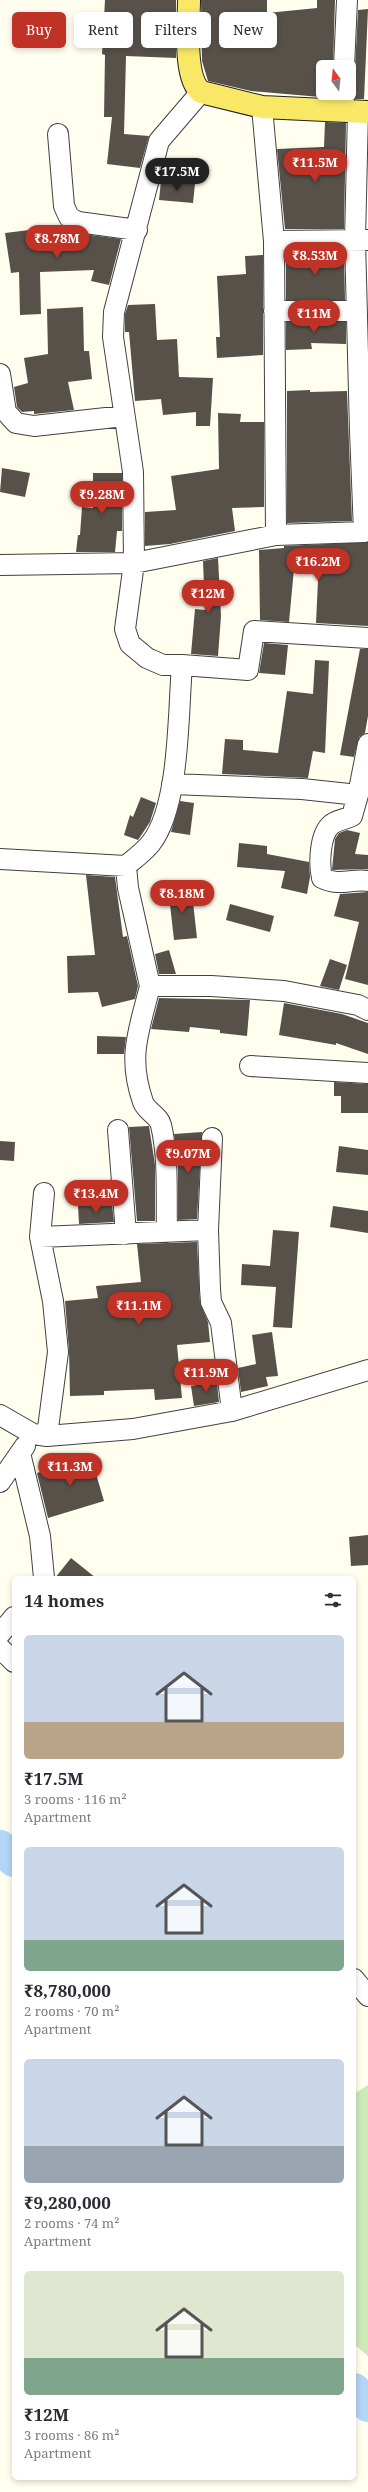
<!DOCTYPE html>
<html lang="en">
<head>
<meta charset="utf-8">
<style>
  :root { --surface:#fff; --page:#f7f7f7; --text:#2b2b33; --muted:#7c7c81; --accent:#bf3225 }
  body { margin:0; font-family:"Noto Serif",serif; background:var(--page); color:var(--text); height:100vh; display:flex; flex-direction:column; font-size:15px; white-space:nowrap }
  * { box-sizing:border-box; margin:0 }
  p { font-size:13px; color:var(--muted) }
  .icon { flex:none; width:22px; height:22px; fill:none; stroke:currentColor; stroke-width:2; stroke-linecap:round; stroke-linejoin:round }
  .map { position:relative; flex:1; overflow:hidden }
  .drawer { position:absolute; left:12px; top:1576px; width:344px; height:904px; display:flex; flex-direction:column; background:var(--surface); border-radius:6px; box-shadow:0 2px 6px #0003 }
  .drawer>* { flex:none }
  .top-card { position:absolute; left:12px; top:12px; width:344px; height:36px; display:flex; gap:8px }
  .needle { width:26px; rotate:345deg }
  .fabs { position:absolute; left:316px; top:60px; display:grid; gap:8px }
  .fabs a { display:grid; place-items:center; width:40px; height:40px; border-radius:6px; background:var(--surface); box-shadow:0 2px 6px #0003; font-size:20px }
  .price { position:absolute; translate:-50% -34px; padding:0 9px; border-radius:14px; background:var(--accent); color:#fff; font-size:13px; line-height:26px; filter:drop-shadow(0 1px 2px #0008) }
  .price::after { content:''; position:absolute; left:50%; top:24px; width:12px; height:9px; margin-left:-6px; background:inherit; clip-path:polygon(0 0,100% 0,50% 100%) }
  .price.on { background:#222; color:#fff }
  ul { padding:0; list-style:none }
  li { display:grid; align-content:center; gap:8px; height:212px; padding:0 12px }
  li span { display:grid; place-items:center; height:124px; border-radius:6px; color:#555 }
  li>.icon { margin-inline-start:auto }
  span .icon { width:72px; height:72px; fill:#fffc; stroke-width:1 }
  li b { font-size:17px }
  h2 { display:flex; justify-content:space-between; align-items:center; height:48px; padding:0 12px; font-size:17px }
  .chip { padding:0 14px; border-radius:6px; background:var(--surface); box-shadow:0 2px 6px #0003; font-size:14px; line-height:36px }
  .chip.on { background:var(--accent); color:#fff }
  .map>svg:first-child { display:block }
</style>
</head>
<body>
<div class="map">
<svg width="368" height="2492" viewBox="0 0 368 2492">
  <rect width="100%" height="100%" fill="#fffeef"/>
  <path fill="#cceab9" d="M 368,2085 L 368,2356 L 354,2344 L 354,2094 Z"/>
  <g fill="none" stroke-linecap="round" stroke-linejoin="round">
    <path stroke="#b4d5f6" stroke-width="34" d="M 0,1847 L 14,1860
      M 354,2390 L 368,2405"/>
  </g>
  <path fill="#57514a" d="M 105,0 L 176,0 L 176,58 L 126,56 L 124,134 L 149,136 L 140,168 L 107,164 L 112,117 L 104,117 L 105,55 L 102,54 Z
    M 201,0 L 267,0 L 267,13 L 317,8 L 317,0 L 335,0 L 333,67 L 323,67 L 323,93 L 332,93 L 332,98 L 251,91 L 208,81 L 202,61 Z
    M 368,9 L 364,99 L 355,99 L 354,88 L 349,83 L 349,77 L 355,68 L 358,10 Z
    M 325,122 L 346,123 L 344,229 L 285,229 L 277,149 L 324,147 Z
    M 161,181 L 195,184 L 193,203 L 159,200 Z
    M 62,226 L 62,229 L 76,233 L 121,239 L 109,285 L 91,281 L 94,270 L 40,272 L 41,314 L 20,315 L 19,272 L 11,273 L 5,233 Z
    M 286,252 L 344,252 L 345,300 L 286,300 Z
    M 263,255 L 263,355 L 217,358 L 216,337 L 220,337 L 217,276 L 246,274 L 245,256 Z
    M 155,304 L 157,340 L 177,339 L 179,377 L 213,378 L 210,426 L 196,426 L 196,412 L 163,415 L 161,399 L 135,401 L 129,332 L 125,332 L 125,314 L 128,305 Z
    M 83,307 L 84,351 L 89,351 L 92,379 L 68,382 L 74,410 L 34,414 L 34,411 L 22,412 L 17,407 L 14,387 L 28,383 L 24,358 L 48,354 L 47,309 Z
    M 286,322 L 346,322 L 346,344 L 311,343 L 312,349 L 286,350 Z
    M 310,390 L 310,392 L 347,391 L 352,521 L 287,523 L 287,391 Z
    M 218,413 L 241,414 L 240,422 L 264,422 L 264,507 L 232,508 L 235,531 L 170,544 L 145,546 L 145,512 L 176,510 L 171,476 L 219,469 Z
    M 2,468 L 30,473 L 25,497 L 0,492 Z
    M 93,473 L 122,473 L 122,531 L 117,531 L 115,552 L 76,552 L 78,535 L 80,535 L 82,507 L 93,508 Z
    M 368,542 L 368,626 L 316,623 L 319,559 L 295,558 L 289,622 L 260,620 L 259,550 L 284,548 L 284,546 Z
    M 218,558 L 221,616 L 218,656 L 191,654 L 195,609 L 205,610 L 203,561 Z
    M 264,643 L 288,645 L 285,675 L 259,673 Z
    M 360,649 L 368,649 L 368,716 L 365,733 L 359,737 L 354,757 L 340,755 Z
    M 315,660 L 329,661 L 325,753 L 313,751 L 308,778 L 222,774 L 225,739 L 243,740 L 243,750 L 278,753 L 287,691 L 313,694 Z
    M 141,797 L 156,803 L 150,822 L 138,840 L 124,835 L 130,815 L 133,817 Z
    M 180,801 L 194,803 L 190,835 L 171,832 Z
    M 347,830 L 360,833 L 355,854 L 368,855 L 368,869 L 332,870 L 335,839 L 339,833 Z
    M 239,843 L 267,846 L 267,854 L 309,862 L 310,877 L 307,894 L 281,888 L 285,871 L 237,867 Z
    M 86,875 L 115,877 L 123,937 L 127,936 L 138,986 L 135,999 L 102,1007 L 98,992 L 68,993 L 67,956 L 95,955 Z
    M 168,887 L 192,893 L 197,938 L 174,940 Z
    M 368,892 L 368,985 L 345,979 L 359,922 L 334,916 L 340,894 Z
    M 230,904 L 274,916 L 270,932 L 226,920 Z
    M 169,950 L 176,974 L 159,974 L 155,954 Z
    M 330,959 L 347,965 L 339,990 L 320,986 Z
    M 159,998 L 250,1000 L 247,1036 L 220,1033 L 220,1030 L 190,1027 L 189,1032 L 151,1029 Z
    M 284,1003 L 342,1014 L 368,1023 L 368,1054 L 336,1043 L 336,1045 L 279,1035 Z
    M 97,1036 L 126,1037 L 124,1054 L 97,1054 Z
    M 334,1082 L 368,1084 L 368,1113 L 341,1113 L 341,1096 L 334,1096 Z
    M 149,1126 L 155,1165 L 155,1221 L 137,1221 L 129,1127 Z
    M 202,1132 L 197,1219 L 178,1220 L 178,1164 L 174,1134 Z
    M 0,1141 L 15,1142 L 14,1161 L 0,1160 Z
    M 339,1146 L 368,1150 L 368,1175 L 336,1172 Z
    M 112,1204 L 114,1222 L 79,1224 L 78,1206 Z
    M 333,1206 L 368,1211 L 368,1233 L 330,1227 Z
    M 273,1230 L 299,1232 L 292,1328 L 273,1327 L 276,1287 L 241,1285 L 242,1264 L 270,1266 Z
    M 197,1242 L 200,1303 L 208,1322 L 210,1342 L 177,1345 L 182,1398 L 155,1400 L 154,1389 L 104,1391 L 104,1395 L 70,1396 L 69,1351 L 65,1301 L 98,1298 L 96,1286 L 141,1282 L 137,1244 Z
    M 272,1332 L 278,1376 L 266,1377 L 268,1386 L 241,1392 L 238,1368 L 256,1364 L 252,1335 Z
    M 216,1373 L 219,1402 L 194,1406 L 191,1386 L 214,1382 L 213,1374 Z
    M 91,1457 L 104,1501 L 48,1518 L 37,1473 Z
    M 368,1535 L 368,1565 L 351,1566 L 349,1537 Z
    M 71,1558 L 96,1578 L 55,1578 Z"/>
  <g fill="none" stroke-linecap="round" stroke-linejoin="round">
    <defs>
      <path id="minor" d="M 344,67 L 347,0
        M 201,92 L 159,141 L 114,312 L 113,337 L 133,472 L 134,563 L 276,535 L 364,532 L 360,431 L 368,431
        M 262,107 L 274,241 L 276,535
        M 343,110 L 344,93
        M 358,111 L 355,240 L 360,431
        M 58,134 L 64,206 L 69,217 L 78,222 L 137,230
        M 274,241 L 368,240
        M 274,311 L 356,311
        M 0,374 L 6,412 L 16,423 L 34,426 L 124,416
        M 0,565 L 134,563 L 125,629 L 130,644 L 147,658 L 163,665 L 182,665
        M 368,638 L 254,631 L 248,670 L 182,665 C 178,713 180,806 151,843 C 144,852 134,859 126,866 L 128,888 L 150,986 L 211,986 L 284,991 L 358,1005 L 368,1010
        M 172,784 L 302,789 L 358,795 L 368,744
        M 358,795 L 352,816 C 346,819 338,820 332,824 C 319,834 319,865 322,878 C 340,887 352,878 368,881
        M 0,859 L 126,866
        M 150,986 C 139,1031 127,1056 143,1102 C 146,1111 159,1116 161,1125 C 169,1159 166,1197 167,1232
        M 250,1066 L 368,1073
        M 118,1130 L 126,1234
        M 212,1138 L 208,1230 L 210,1289 L 211,1302 L 221,1323 L 232,1411
        M 44,1193 L 40,1237 L 53,1301 L 58,1352 L 47,1436
        M 40,1237 L 208,1230
        M 0,1415 L 33,1434 L 47,1436 L 133,1429 L 232,1411 L 368,1370
        M 20,1453 L 40,1536 L 44,1578
        M 0,1482 L 25,1446
        M 0,1634 L 14,1617
        M 0,1648 L 14,1662
        M 354,1979 L 368,1996"/>
      <path id="major" d="M 189,0 C 189,23 183,77 201,92 L 262,107 L 368,112"/>
    </defs>
    <use href="#minor" stroke="#414141" stroke-width="22"/>
    <use href="#major" stroke="#1f1f1f" stroke-width="24"/>
    <use href="#minor" stroke="#fff" stroke-width="20"/>
    <use href="#major" stroke="#f9e866" stroke-width="22"/>
  </g>
</svg>
<div class="fabs">
<a><svg class="needle" viewBox="-14 -14 28 28"><path d="M0-13l5 13h-10z" fill="#e53935"/><path d="M0 13l5-13h-10z" fill="#7c7c81"/></svg></a>
</div>
<b class="price" style="left:315px;top:183px">₹11.5M</b>
<b class="price on" style="left:177px;top:192px">₹17.5M</b>
<b class="price" style="left:57px;top:259px">₹8.78M</b>
<b class="price" style="left:315px;top:276px">₹8.53M</b>
<b class="price" style="left:314px;top:334px">₹11M</b>
<b class="price" style="left:102px;top:515px">₹9.28M</b>
<b class="price" style="left:318px;top:582px">₹16.2M</b>
<b class="price" style="left:208px;top:614px">₹12M</b>
<b class="price" style="left:182px;top:914px">₹8.18M</b>
<b class="price" style="left:188px;top:1174px">₹9.07M</b>
<b class="price" style="left:96px;top:1214px">₹13.4M</b>
<b class="price" style="left:139px;top:1326px">₹11.1M</b>
<b class="price" style="left:206px;top:1393px">₹11.9M</b>
<b class="price" style="left:70px;top:1487px">₹11.3M</b>
<div class="top-card">
<a class="chip on">Buy</a>
<a class="chip">Rent</a>
<a class="chip">Filters</a>
<a class="chip">New</a>
</div>
<section class="drawer">
<h2>14 homes<svg class="icon" aria-label="filters" viewBox="0 0 24 24"><path d="M4 7h16M4 17h16"/><circle cx="9" cy="7" r="2"/><circle cx="15" cy="17" r="2"/></svg></h2>
<ul>
<li><span style="background:linear-gradient(#c9d6e8 70%,#b9a48a 0)"><svg class="icon" aria-label="home" viewBox="0 0 24 24"><path d="M3 11l9-7 9 7M6 9v11h12V9"/></svg></span><div><b>₹17.5M</b><p>3 rooms · 116 m²</p><p>Apartment</p></div></li>
<li><span style="background:linear-gradient(#c9d6e8 75%,#7fa58c 0)"><svg class="icon" aria-label="home" viewBox="0 0 24 24"><path d="M3 11l9-7 9 7M6 9v11h12V9"/></svg></span><div><b>₹8,780,000</b><p>2 rooms · 70 m²</p><p>Apartment</p></div></li>
<li><span style="background:linear-gradient(#c9d6e8 70%,#9aa5b1 0)"><svg class="icon" aria-label="home" viewBox="0 0 24 24"><path d="M3 11l9-7 9 7M6 9v11h12V9"/></svg></span><div><b>₹9,280,000</b><p>2 rooms · 74 m²</p><p>Apartment</p></div></li>
<li><span style="background:linear-gradient(#dfe7d0 70%,#7fa58c 0)"><svg class="icon" aria-label="home" viewBox="0 0 24 24"><path d="M3 11l9-7 9 7M6 9v11h12V9"/></svg></span><div><b>₹12M</b><p>3 rooms · 86 m²</p><p>Apartment</p></div></li>
</ul>
</section>
</div>
</body>
</html>
